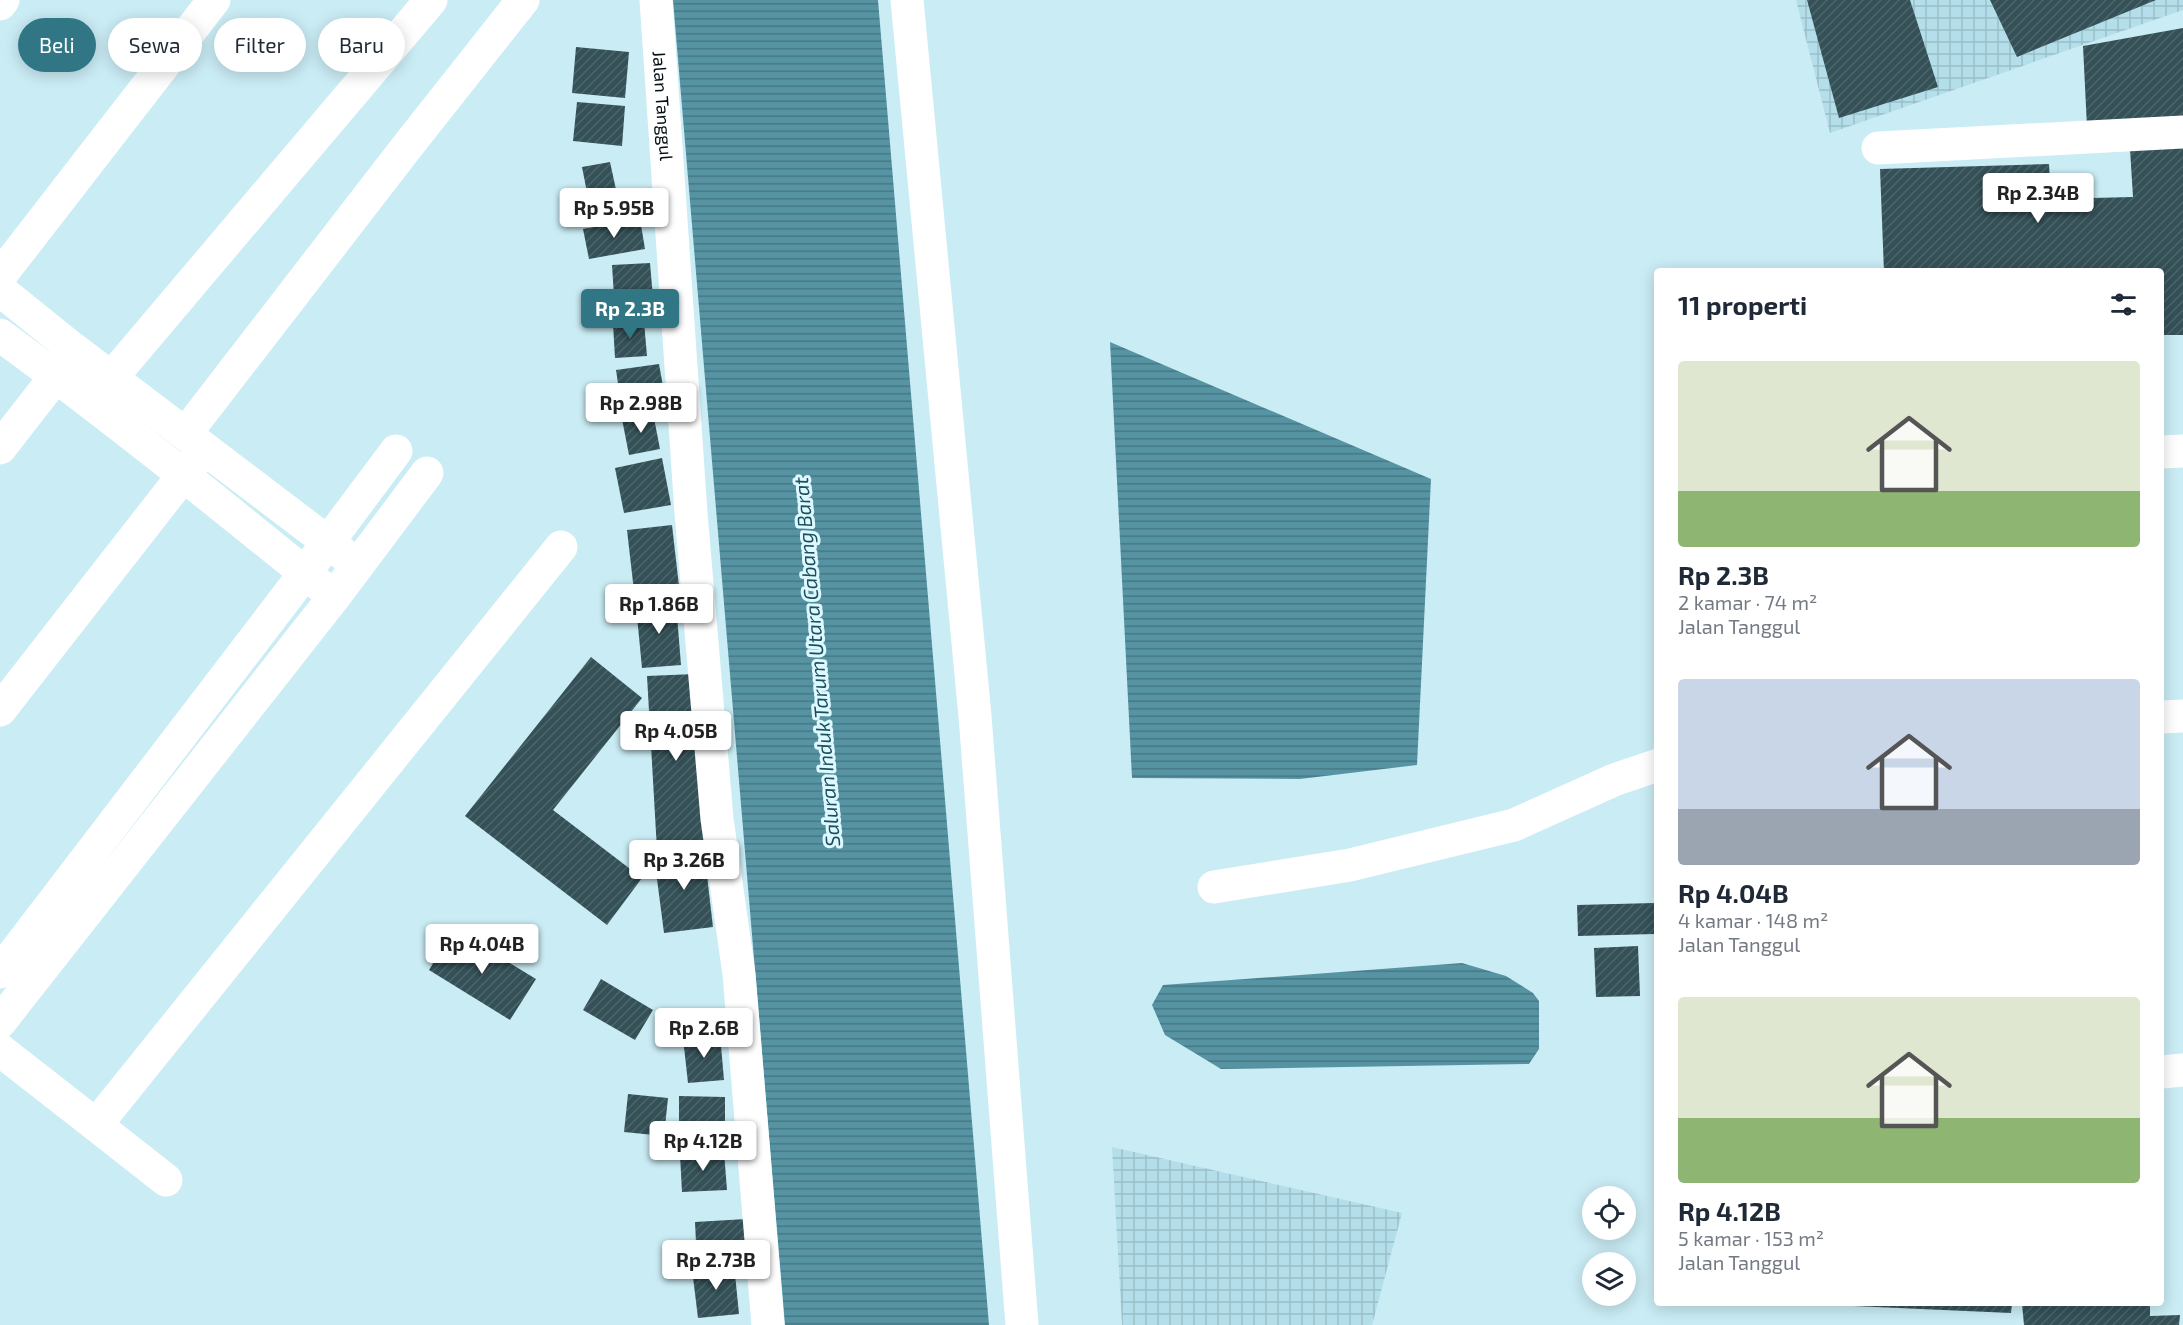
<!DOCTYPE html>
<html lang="id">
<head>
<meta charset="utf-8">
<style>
  :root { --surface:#fff; --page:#f6f6f7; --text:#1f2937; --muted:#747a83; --accent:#317685 }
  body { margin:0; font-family:"Exo 2",sans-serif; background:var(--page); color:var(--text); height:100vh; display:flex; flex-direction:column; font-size:22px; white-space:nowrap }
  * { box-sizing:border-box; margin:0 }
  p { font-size:20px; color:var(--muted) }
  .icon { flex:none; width:33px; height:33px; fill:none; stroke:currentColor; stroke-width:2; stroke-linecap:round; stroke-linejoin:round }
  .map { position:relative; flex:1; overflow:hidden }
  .side { position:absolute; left:1654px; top:268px; width:510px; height:1038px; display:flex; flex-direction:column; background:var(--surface); border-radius:6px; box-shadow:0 3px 15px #0003 }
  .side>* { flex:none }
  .hud { position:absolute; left:18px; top:18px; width:570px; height:54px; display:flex; gap:12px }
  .buttons { position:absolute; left:1582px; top:1186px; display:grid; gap:12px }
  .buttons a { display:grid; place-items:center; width:54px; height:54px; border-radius:50%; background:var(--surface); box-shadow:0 3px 15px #0003; font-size:30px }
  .price { position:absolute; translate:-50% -51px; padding:0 14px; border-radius:6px; background:#fff; color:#222; font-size:20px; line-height:39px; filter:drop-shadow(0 2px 3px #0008) }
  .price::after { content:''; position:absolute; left:50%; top:36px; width:18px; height:14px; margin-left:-9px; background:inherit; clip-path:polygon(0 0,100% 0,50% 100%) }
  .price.active { background:var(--accent); color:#fff }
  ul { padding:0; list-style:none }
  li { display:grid; align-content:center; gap:12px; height:318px; padding:0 24px }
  li span { display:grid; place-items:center; height:186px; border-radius:6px; color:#555 }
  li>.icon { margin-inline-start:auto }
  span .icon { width:108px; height:108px; fill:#fffc; stroke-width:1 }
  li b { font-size:26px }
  h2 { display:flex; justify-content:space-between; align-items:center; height:72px; padding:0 24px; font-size:26px }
  .chip { padding:0 21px; border-radius:27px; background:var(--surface); box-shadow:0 3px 15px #0003; font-size:21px; line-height:54px }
  .chip.active { background:var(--accent); color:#fff }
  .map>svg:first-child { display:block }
</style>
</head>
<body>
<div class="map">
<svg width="2183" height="1325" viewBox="0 0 2183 1325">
  <defs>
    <pattern id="industrial-grid" width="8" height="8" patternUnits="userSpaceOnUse" patternTransform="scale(1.5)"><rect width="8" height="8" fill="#b4dfea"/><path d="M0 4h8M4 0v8" fill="none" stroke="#99bec8"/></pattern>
    <pattern id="water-rules" width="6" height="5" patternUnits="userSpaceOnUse" patternTransform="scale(1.5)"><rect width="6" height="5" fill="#5794a3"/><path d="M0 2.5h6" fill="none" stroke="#467784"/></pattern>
    <pattern id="building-hatch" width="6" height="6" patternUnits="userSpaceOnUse" patternTransform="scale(1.5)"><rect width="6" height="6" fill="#345158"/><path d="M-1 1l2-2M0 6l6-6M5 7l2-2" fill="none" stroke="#4e656b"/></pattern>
  </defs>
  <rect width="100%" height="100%" fill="#caecf5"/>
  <path fill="url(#industrial-grid)" d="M 1796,0 L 2183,0 L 2183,10 L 1830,133 Z
    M 1112,1147 L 1402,1213 L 1372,1325 L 1122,1325 Z"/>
  <path fill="url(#water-rules)" d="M 673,0 L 878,0 L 989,1325 L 785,1325 Z
    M 1110,342 L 1431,479 L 1417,765 L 1300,779 L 1132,778 Z
    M 1462,963 L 1506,976 L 1533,993 L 1539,1001 L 1539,1049 L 1529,1064 L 1221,1069 L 1165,1035 L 1152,1005 L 1163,985 Z"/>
  <path fill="url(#building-hatch)" d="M 1807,0 L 1910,0 L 1938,87 L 1839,118 Z
    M 1990,0 L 2156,0 L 2017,57 Z
    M 2183,28 L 2183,122 L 2087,127 L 2083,46 Z
    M 576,47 L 629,52 L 625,98 L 572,93 Z
    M 577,102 L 625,106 L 622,146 L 573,141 Z
    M 2183,146 L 2183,335 L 2162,335 L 2162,272 L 1884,272 L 1880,169 L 2049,164 L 2051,199 L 2133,197 L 2130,149 Z
    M 610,162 L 622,217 L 593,223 L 582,167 Z
    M 640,219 L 645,249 L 589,259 L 583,229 Z
    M 650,263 L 654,309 L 615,312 L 612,265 Z
    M 644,322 L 647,356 L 615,358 L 613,324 Z
    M 659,364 L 665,397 L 621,404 L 616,370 Z
    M 653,413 L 660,449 L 629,455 L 622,419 Z
    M 662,458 L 671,505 L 624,513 L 615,468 Z
    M 672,525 L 680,595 L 635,600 L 627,530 Z
    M 676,603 L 681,665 L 642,668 L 636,606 Z
    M 591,657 L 642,698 L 553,810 L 642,878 L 607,925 L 465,816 Z
    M 695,674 L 705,847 L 657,850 L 647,676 Z
    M 704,850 L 713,927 L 664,933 L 654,856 Z
    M 1654,903 L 1655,934 L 1578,936 L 1577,905 Z
    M 454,929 L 536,979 L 510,1020 L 429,970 Z
    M 1638,946 L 1640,996 L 1596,997 L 1594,948 Z
    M 601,979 L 653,1010 L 635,1040 L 583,1010 Z
    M 720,1034 L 724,1080 L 688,1083 L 683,1038 Z
    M 628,1094 L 668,1098 L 664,1136 L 624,1132 Z
    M 679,1096 L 725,1097 L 725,1146 L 679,1146 Z
    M 724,1152 L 727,1190 L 682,1192 L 680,1155 Z
    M 746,1219 L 748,1260 L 697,1263 L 695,1222 Z
    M 734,1264 L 739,1314 L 698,1318 L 692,1269 Z
    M 1831,1304 L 2012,1304 L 2011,1313 L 1831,1305 Z
    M 2022,1304 L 2150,1304 L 2150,1316 L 2180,1315 L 2179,1325 L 2024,1325 Z"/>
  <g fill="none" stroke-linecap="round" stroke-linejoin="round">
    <g stroke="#fff" stroke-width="33">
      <path id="s1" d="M 656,0 L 691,513 L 717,819 L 739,974 L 768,1325"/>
      <path d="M 907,0 L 975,716 L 1022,1325"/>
      <path d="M 0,4 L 3,0"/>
      <path d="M 1878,148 L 2183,132"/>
      <path d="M 0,276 L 214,0"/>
      <path d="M 0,290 L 72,348 L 346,556"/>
      <path d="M 0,335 C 110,415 216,501 321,586"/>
      <path d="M 112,377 L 431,0"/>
      <path d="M 186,433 L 406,148 L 523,0"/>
      <path d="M 0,448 L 56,376 L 67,357"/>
      <path d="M 2162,452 L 2183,451"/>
      <path d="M 0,710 L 196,459"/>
      <path d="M 2162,717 L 2183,716"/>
      <path d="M 1214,887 L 1350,865 L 1514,825 L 1614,780 L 1658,765"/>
      <path d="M 0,972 L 305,573 L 396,451"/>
      <path d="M 0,1022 L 334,597 L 427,473"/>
      <path d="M 0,1050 L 96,1125 L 561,547"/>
      <path d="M 2162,1072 L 2183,1070"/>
      <path d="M 96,1125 L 166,1180"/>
    </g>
  </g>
  <g text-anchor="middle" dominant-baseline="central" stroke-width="6" stroke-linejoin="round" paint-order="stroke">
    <g font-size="18" fill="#051013" stroke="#ddf8ff">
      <text stroke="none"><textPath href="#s1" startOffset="106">Jalan Tanggul</textPath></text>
    </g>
    <g font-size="20" font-style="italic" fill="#1a4f5b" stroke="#ddf8ff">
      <text transform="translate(816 662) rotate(-95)">Saluran Induk Tarum Utara Cabang Barat</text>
    </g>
  </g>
</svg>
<div class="buttons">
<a><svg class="icon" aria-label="locate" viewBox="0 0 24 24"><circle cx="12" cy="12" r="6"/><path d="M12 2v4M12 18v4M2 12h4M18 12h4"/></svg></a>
<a><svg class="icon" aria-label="layers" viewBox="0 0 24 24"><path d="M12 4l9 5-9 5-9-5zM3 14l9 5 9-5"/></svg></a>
</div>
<b class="price" style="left:2038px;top:224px">Rp 2.34B</b>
<b class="price" style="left:614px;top:239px">Rp 5.95B</b>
<b class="price active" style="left:630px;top:340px">Rp 2.3B</b>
<b class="price" style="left:641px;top:434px">Rp 2.98B</b>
<b class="price" style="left:659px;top:635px">Rp 1.86B</b>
<b class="price" style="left:676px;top:762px">Rp 4.05B</b>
<b class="price" style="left:684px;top:891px">Rp 3.26B</b>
<b class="price" style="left:482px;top:975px">Rp 4.04B</b>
<b class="price" style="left:704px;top:1059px">Rp 2.6B</b>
<b class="price" style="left:703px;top:1172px">Rp 4.12B</b>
<b class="price" style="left:716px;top:1291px">Rp 2.73B</b>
<div class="hud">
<a class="chip active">Beli</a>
<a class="chip">Sewa</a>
<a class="chip">Filter</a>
<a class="chip">Baru</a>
</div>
<section class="side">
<h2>11 properti<svg class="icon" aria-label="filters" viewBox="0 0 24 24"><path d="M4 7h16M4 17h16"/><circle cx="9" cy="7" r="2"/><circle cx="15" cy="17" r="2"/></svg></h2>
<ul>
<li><span style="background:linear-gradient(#dfe7d0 70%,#8fb573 0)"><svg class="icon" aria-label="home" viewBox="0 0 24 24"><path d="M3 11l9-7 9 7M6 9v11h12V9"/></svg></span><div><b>Rp 2.3B</b><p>2 kamar · 74 m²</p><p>Jalan Tanggul</p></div></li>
<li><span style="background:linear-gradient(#c9d6e8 70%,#9aa5b1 0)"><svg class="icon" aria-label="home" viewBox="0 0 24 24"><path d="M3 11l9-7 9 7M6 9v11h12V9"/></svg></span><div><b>Rp 4.04B</b><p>4 kamar · 148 m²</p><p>Jalan Tanggul</p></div></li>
<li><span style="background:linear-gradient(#dfe7d0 65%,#8fb573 0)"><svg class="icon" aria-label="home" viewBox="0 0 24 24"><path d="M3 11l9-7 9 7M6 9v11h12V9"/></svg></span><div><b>Rp 4.12B</b><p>5 kamar · 153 m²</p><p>Jalan Tanggul</p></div></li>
</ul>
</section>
</div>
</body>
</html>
